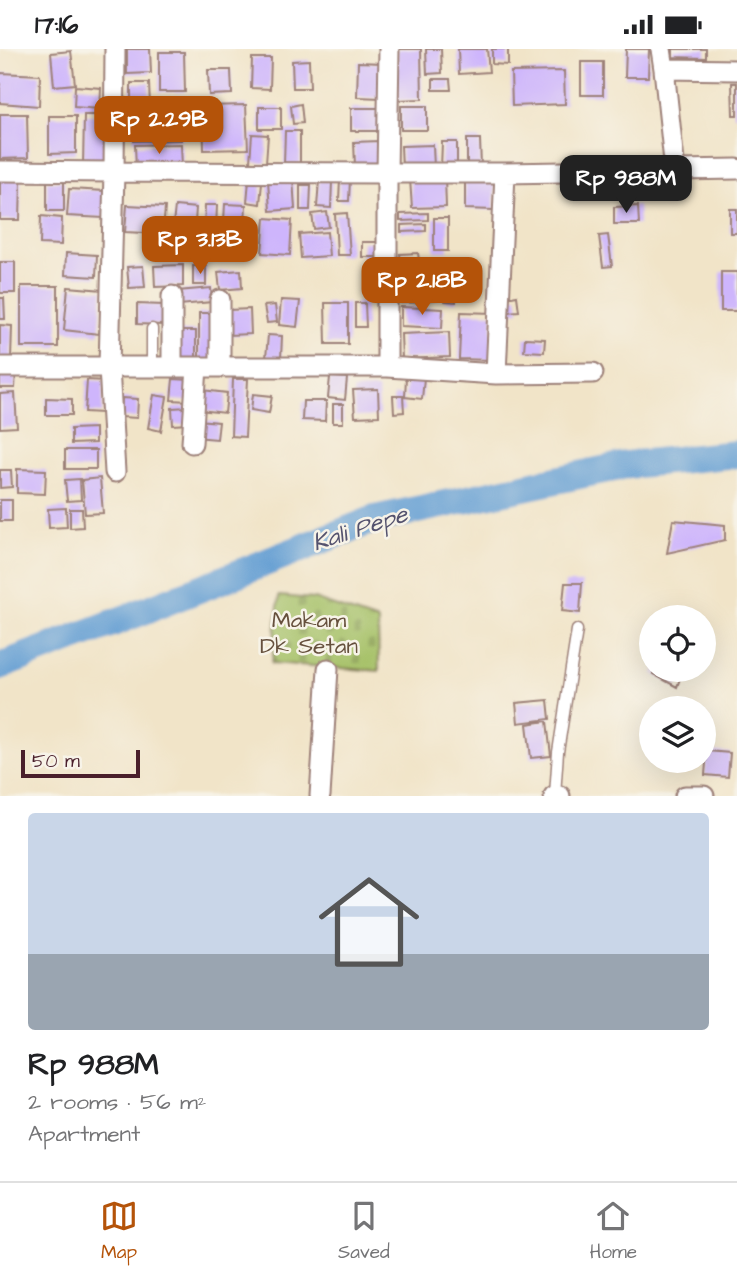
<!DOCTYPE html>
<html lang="en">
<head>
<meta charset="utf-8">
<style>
  :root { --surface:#fff; --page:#f6f6f6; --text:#202124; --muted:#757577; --line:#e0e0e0; --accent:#b45309 }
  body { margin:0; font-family:"Architects Daughter",sans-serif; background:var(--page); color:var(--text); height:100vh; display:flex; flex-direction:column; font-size:26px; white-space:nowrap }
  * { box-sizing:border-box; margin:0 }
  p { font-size:23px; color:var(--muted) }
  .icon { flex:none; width:38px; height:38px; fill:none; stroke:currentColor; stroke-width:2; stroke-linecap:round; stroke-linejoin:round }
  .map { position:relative; height:747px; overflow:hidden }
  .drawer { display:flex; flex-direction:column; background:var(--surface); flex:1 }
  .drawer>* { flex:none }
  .controls { position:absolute; left:639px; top:556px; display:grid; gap:14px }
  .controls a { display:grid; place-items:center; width:77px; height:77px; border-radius:50%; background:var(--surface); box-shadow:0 7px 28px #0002; font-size:35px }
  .scale { position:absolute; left:21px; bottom:18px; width:119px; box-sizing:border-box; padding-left:7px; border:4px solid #4a1f2b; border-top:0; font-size:19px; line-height:24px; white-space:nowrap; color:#4a1f2b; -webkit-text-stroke:5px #f7f3e8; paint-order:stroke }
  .price { position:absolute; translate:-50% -60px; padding:0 16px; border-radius:14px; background:var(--accent); color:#fff; font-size:23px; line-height:46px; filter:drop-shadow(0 2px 4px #0008) }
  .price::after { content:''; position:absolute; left:50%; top:42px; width:21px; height:16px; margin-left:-10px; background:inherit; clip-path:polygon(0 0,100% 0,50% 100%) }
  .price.active { background:#222; color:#fff }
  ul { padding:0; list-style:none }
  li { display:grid; align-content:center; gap:14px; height:371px; padding:0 28px }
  li span { display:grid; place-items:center; height:217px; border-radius:7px; color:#555 }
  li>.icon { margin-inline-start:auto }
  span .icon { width:126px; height:126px; fill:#fffc; stroke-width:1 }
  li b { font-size:30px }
  .status { display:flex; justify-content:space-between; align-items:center; height:49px; padding:0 35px; background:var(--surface); direction:ltr }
  .status svg { height:19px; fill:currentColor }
  .menu { display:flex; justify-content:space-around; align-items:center; height:98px; border-top:2px solid var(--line); background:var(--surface); font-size:19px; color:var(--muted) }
  .menu a { display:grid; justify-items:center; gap:4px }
  .menu .active { color:var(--accent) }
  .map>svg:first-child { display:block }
</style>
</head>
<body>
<div class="status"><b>17:16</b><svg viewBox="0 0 49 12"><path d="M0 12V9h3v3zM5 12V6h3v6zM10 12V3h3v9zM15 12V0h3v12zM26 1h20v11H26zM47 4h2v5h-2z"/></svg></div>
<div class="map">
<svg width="737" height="747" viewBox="0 0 737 747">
  <defs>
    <pattern id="cemetery-stones" width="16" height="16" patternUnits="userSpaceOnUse" patternTransform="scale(1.75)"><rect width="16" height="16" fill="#a6c167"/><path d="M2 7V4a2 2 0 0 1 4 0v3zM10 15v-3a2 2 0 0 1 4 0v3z" fill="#90a55a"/></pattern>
  </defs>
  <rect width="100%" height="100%" fill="#f7f3e8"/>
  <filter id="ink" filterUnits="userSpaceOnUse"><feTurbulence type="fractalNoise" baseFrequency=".0143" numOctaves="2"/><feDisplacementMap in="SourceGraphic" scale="14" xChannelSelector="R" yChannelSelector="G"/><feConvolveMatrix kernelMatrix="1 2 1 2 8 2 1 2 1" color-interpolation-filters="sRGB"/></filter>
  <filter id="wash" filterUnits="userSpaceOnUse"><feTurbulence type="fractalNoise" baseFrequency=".00686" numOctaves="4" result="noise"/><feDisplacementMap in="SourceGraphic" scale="28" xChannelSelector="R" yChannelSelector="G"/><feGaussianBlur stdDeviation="1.57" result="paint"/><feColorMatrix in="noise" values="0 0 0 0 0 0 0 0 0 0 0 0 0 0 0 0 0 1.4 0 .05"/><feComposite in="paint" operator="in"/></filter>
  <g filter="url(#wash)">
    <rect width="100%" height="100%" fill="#f1e4c8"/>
    <path fill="url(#cemetery-stones)" stroke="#787049" stroke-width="2" d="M 279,547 L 314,550 L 378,572 L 379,622 L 272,614 Z"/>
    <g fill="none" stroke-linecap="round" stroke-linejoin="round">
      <path stroke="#649ed3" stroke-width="28" d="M 0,617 L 126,569 L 375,470 L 626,416 L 737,405"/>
    </g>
    <g id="blocks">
      <path fill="#ceb5fc" d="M 127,0 L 150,0 L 151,24 L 127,25 Z
        M 397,0 L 421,0 L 422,50 L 398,51 Z
        M 426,0 L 441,0 L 442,24 L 427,25 Z
        M 458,0 L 487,0 L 489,23 L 459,25 Z
        M 492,0 L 508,0 L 508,16 L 492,15 Z
        M 626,0 L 649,0 L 648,28 L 625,28 Z
        M 673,0 L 706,0 L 706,9 L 673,8 Z
        M 71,2 L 75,35 L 54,37 L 51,4 Z
        M 159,3 L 184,3 L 185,43 L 159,43 Z
        M 252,9 L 271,9 L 270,40 L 251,39 Z
        M 309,11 L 310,39 L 293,39 L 292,12 Z
        M 358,13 L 382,14 L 381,49 L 357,48 Z
        M 581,13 L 603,13 L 603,46 L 581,46 Z
        M 208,21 L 231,21 L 232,45 L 209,46 Z
        M 564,22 L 565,55 L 512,57 L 511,23 Z
        M 0,24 L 40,26 L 39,57 L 0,54 Z
        M 433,30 L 450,30 L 451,41 L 433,41 Z
        M 131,34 L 149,34 L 150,57 L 131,57 Z
        M 732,34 L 737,34 L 737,66 L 733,66 Z
        M 75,37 L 101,39 L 100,60 L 74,58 Z
        M 301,55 L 303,74 L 293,75 L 291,57 Z
        M 246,56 L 248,100 L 204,101 L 203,57 Z
        M 401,57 L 427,57 L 427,81 L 401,81 Z
        M 259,58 L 281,58 L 281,80 L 259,80 Z
        M 351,59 L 379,59 L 380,82 L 351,82 Z
        M 181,61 L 181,91 L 134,92 L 133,62 Z
        M 0,65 L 27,65 L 28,109 L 0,110 Z
        M 84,66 L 106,66 L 106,117 L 83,117 Z
        M 49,67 L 76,67 L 76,104 L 49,105 Z
        M 285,82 L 300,82 L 300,115 L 284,115 Z
        M 252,85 L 268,86 L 266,114 L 250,113 Z
        M 467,90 L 480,90 L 481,118 L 467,118 Z
        M 379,92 L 380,116 L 355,117 L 354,93 Z
        M 442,93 L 457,93 L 457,120 L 441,119 Z
        M 181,95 L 182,118 L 136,119 L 135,96 Z
        M 433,96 L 434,119 L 402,119 L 401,97 Z
        M 445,128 L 446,158 L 412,159 L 410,130 Z
        M 293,129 L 295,160 L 270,162 L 268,131 Z
        M 340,129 L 350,130 L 349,152 L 339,152 Z
        M 0,130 L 21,130 L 20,171 L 0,171 Z
        M 465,130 L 495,131 L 494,161 L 465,160 Z
        M 249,131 L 262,133 L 260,155 L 247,153 Z
        M 319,131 L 332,132 L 331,159 L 317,158 Z
        M 47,132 L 64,132 L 64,162 L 47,162 Z
        M 300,136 L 311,136 L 310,161 L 300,161 Z
        M 69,140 L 105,142 L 104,169 L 67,167 Z
        M 225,155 L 246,156 L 244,190 L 223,189 Z
        M 127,156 L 165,158 L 163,185 L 125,183 Z
        M 205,156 L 217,156 L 216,181 L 204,181 Z
        M 175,157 L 196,159 L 194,188 L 172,186 Z
        M 638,157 L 639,175 L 614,175 L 614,158 Z
        M 730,160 L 737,160 L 737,184 L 730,184 Z
        M 327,163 L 329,178 L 314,180 L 312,165 Z
        M 347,164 L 350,206 L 337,206 L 335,165 Z
        M 428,164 L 428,171 L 400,172 L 400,165 Z
        M 41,167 L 62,169 L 61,196 L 40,195 Z
        M 265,169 L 292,171 L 290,206 L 262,204 Z
        M 434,169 L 448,169 L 448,202 L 434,202 Z
        M 426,175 L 426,182 L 401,183 L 401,176 Z
        M 327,183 L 329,207 L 301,209 L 299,185 Z
        M 608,186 L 612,217 L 603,218 L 599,187 Z
        M 362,193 L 382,193 L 381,208 L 362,208 Z
        M 66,204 L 97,206 L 96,228 L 65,226 Z
        M 418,204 L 419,211 L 401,212 L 400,205 Z
        M 0,213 L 15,213 L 15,244 L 0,244 Z
        M 445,213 L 445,222 L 407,225 L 406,216 Z
        M 183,216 L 183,237 L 155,238 L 154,217 Z
        M 143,217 L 145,238 L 129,239 L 127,218 Z
        M 193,217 L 206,217 L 206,236 L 193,236 Z
        M 241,221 L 242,239 L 220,241 L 218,223 Z
        M 721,223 L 737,223 L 737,262 L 721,262 Z
        M 422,228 L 423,253 L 401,254 L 399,229 Z
        M 427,229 L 438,229 L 439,250 L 428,251 Z
        M 445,229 L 457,230 L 456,253 L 445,252 Z
        M 21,237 L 58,237 L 58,298 L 21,298 Z
        M 68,238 L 103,241 L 99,285 L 64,281 Z
        M 211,239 L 212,253 L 179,256 L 178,242 Z
        M 517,247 L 519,262 L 507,263 L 506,249 Z
        M 0,249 L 4,249 L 5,270 L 0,270 Z
        M 281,251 L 300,252 L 297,278 L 279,276 Z
        M 325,254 L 348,254 L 348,295 L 326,295 Z
        M 355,254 L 365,254 L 366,278 L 355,278 Z
        M 137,255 L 164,256 L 163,276 L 137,275 Z
        M 275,256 L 277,273 L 267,274 L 264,257 Z
        M 401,258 L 443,260 L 442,279 L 401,277 Z
        M 250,260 L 251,285 L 228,286 L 228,261 Z
        M 461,263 L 493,264 L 491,311 L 459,310 Z
        M 199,264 L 217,264 L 217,311 L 199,311 Z
        M 0,276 L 12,277 L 11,311 L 0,311 Z
        M 177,282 L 196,282 L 196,313 L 177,314 Z
        M 449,283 L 450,308 L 402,310 L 401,285 Z
        M 268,286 L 282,287 L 281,310 L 266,309 Z
        M 525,289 L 545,290 L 544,303 L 524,302 Z
        M 0,321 L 16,321 L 15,339 L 0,339 Z
        M 330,328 L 347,329 L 345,351 L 328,349 Z
        M 406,328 L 424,329 L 422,350 L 405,348 Z
        M 173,330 L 191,331 L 189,352 L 171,351 Z
        M 233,330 L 248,330 L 245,388 L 231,387 Z
        M 87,331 L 104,332 L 102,364 L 85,363 Z
        M 378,340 L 379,367 L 355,368 L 353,341 Z
        M 202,341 L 227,344 L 225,364 L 200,361 Z
        M 15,344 L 17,378 L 0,379 L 0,345 Z
        M 253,345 L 272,347 L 269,364 L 251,361 Z
        M 154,346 L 167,348 L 161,382 L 148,379 Z
        M 393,347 L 403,347 L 404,363 L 394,364 Z
        M 46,349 L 72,350 L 72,366 L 46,366 Z
        M 122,349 L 138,350 L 137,369 L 121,368 Z
        M 303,352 L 326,352 L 325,372 L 302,371 Z
        M 333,355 L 343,355 L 343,374 L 333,374 Z
        M 188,358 L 189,375 L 173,376 L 172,359 Z
        M 197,371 L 219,373 L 217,390 L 195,388 Z
        M 95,379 L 95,394 L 71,395 L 71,380 Z
        M 65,401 L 96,401 L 96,420 L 65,420 Z
        M 17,420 L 46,421 L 45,445 L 17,444 Z
        M 0,421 L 11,421 L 12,438 L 0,439 Z
        M 100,429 L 103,464 L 85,465 L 82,431 Z
        M 80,430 L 81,451 L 67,452 L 65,431 Z
        M 0,451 L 12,451 L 12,472 L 0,472 Z
        M 66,459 L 67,478 L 49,479 L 48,460 Z
        M 70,460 L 82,460 L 83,478 L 70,479 Z
        M 673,471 L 725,476 L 725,491 L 667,504 Z
        M 565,534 L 582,534 L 580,564 L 562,562 Z
        M 654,621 L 683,621 L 677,638 L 653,625 Z
        M 548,651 L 550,670 L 518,674 L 516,654 Z
        M 547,672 L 551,707 L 531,709 L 527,675 Z
        M 707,702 L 730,704 L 728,728 L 705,726 Z"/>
    </g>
  </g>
  <g filter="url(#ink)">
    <use href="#blocks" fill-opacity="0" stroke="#9e827a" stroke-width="2"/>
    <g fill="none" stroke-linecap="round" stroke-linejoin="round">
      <defs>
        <path id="lane" d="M 152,280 L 152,317
          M 555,746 L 558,703 L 577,581"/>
        <path id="street" d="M 115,0 L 114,123 L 387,124 L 389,0
          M 661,0 L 664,20 L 737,21
          M 664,20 L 675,122
          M 0,122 L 114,123 L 109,318 L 115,423
          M 172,247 L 172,318
          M 220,251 L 220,318
          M 0,318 L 387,318 L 387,124 L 505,124 L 737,120
          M 387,318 L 496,325 L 593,324
          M 496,325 L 505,124
          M 192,394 L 197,318
          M 320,747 L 328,620
          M 554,747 L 560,747
          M 685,747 L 704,747"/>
      </defs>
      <use href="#lane" stroke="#9e827a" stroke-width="13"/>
      <use href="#street" stroke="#9e827a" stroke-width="23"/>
      <use href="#lane" stroke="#fff" stroke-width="10"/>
      <use href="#street" stroke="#fff" stroke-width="19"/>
    </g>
  </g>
  <g text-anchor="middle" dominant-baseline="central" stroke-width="5" stroke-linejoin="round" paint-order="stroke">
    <g font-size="23" fill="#66503d" stroke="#f7f3e8">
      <text x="309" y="571">Makam<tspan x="309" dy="26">Dk Setan</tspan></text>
    </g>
    <g font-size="24" font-style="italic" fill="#54526e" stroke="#f7f3e8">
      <text transform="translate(360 480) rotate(-18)">Kali Pepe</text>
    </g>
  </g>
</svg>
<div class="controls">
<a><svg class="icon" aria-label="locate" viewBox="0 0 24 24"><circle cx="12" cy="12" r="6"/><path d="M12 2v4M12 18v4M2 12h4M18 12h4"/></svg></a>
<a><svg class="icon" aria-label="layers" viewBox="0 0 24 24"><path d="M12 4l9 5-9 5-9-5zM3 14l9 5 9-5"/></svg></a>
</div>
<div class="scale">50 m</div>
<b class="price" style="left:159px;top:107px">Rp 2.29B</b>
<b class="price active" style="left:626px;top:166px">Rp 988M</b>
<b class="price" style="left:200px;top:227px">Rp 3.13B</b>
<b class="price" style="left:422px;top:268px">Rp 2.18B</b>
</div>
<section class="drawer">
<ul>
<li><span style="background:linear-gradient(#c9d6e8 65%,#9aa5b1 0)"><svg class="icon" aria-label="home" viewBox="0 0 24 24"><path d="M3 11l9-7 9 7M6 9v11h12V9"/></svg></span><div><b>Rp 988M</b><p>2 rooms · 56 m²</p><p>Apartment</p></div></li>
</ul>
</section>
<nav class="menu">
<a class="active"><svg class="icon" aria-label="map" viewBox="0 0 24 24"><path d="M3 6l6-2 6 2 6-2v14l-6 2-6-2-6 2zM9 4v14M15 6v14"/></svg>Map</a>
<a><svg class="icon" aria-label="saved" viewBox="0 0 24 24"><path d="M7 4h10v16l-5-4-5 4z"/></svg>Saved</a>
<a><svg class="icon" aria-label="home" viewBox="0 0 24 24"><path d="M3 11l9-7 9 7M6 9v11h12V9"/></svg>Home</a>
</nav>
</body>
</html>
